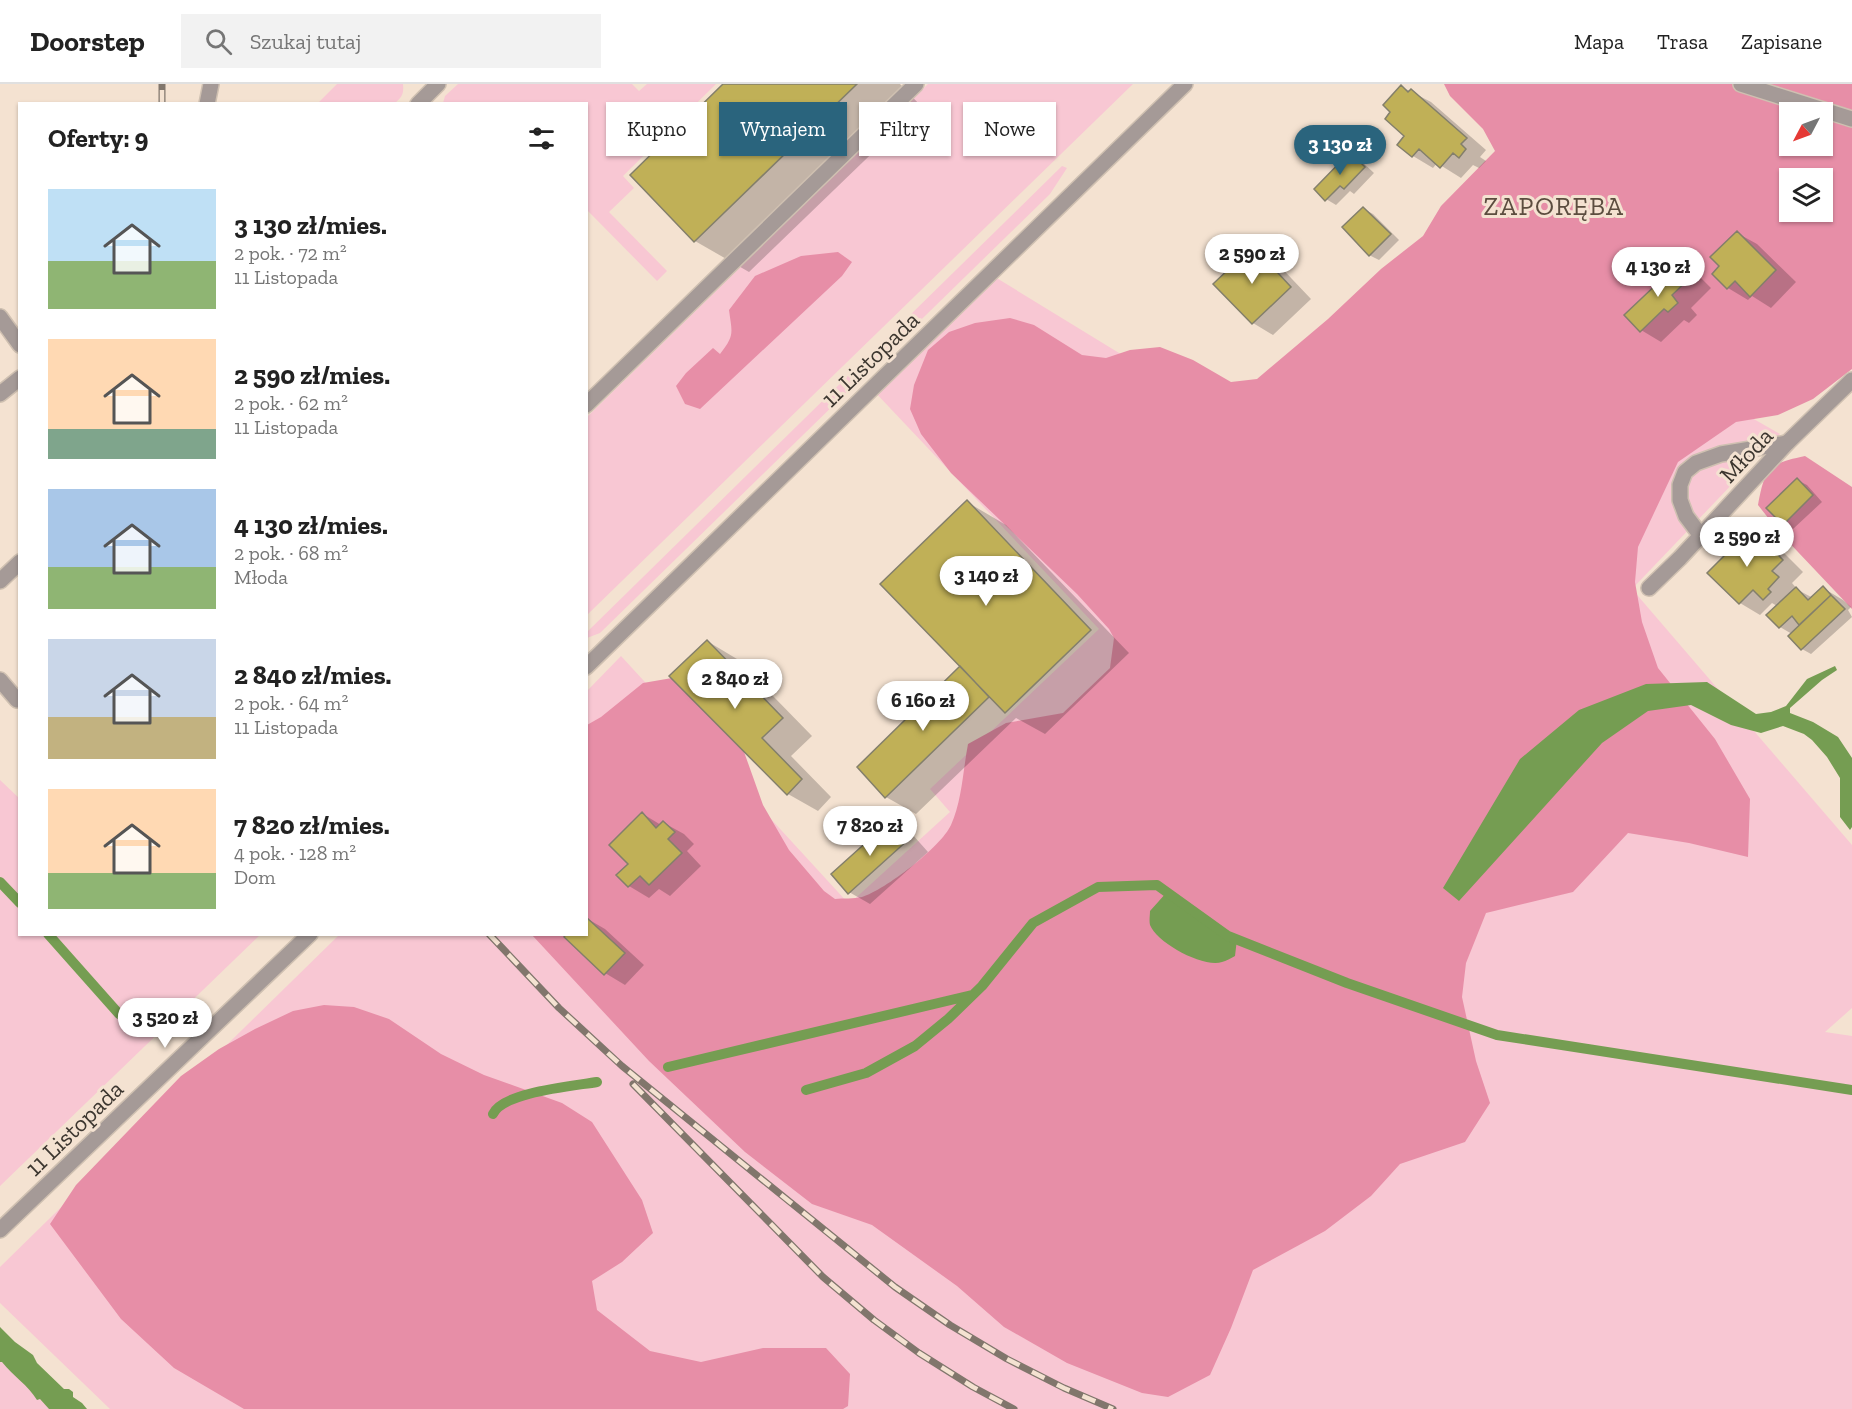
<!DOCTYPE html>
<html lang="pl">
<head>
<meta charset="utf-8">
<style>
  :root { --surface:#fff; --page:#f2f2f2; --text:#222; --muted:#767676; --line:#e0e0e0; --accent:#2a647d }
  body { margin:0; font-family:"Zilla Slab",serif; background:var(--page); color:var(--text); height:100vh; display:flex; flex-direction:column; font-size:22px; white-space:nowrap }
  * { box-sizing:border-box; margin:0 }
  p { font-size:20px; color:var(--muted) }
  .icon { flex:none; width:33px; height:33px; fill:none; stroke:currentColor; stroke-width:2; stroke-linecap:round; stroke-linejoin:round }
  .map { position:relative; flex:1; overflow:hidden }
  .details { position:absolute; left:18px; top:18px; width:570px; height:834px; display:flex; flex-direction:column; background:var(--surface); border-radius:0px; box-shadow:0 2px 4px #0004 }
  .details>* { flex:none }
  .top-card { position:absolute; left:606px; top:18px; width:570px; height:54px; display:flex; gap:12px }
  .needle { width:39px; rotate:229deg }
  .buttons { position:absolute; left:1779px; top:18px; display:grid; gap:12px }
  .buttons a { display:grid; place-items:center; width:54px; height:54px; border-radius:0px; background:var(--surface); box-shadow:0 2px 4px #0004; font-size:30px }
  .price { position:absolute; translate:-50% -51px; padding:0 14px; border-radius:21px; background:#fff; color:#222; font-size:20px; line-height:39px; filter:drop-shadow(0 2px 3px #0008) }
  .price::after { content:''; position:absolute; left:50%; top:36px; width:18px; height:14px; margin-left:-9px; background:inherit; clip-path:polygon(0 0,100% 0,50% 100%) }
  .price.active { background:var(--accent); color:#fff }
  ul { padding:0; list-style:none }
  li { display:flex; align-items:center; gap:18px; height:150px; padding:0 30px }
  li span { display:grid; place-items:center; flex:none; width:168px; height:120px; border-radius:0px; color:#555 }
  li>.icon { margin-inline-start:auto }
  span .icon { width:72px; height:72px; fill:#fffc; stroke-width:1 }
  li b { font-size:26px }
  h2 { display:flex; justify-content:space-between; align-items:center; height:72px; padding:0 30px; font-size:26px }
  .tag { padding:0 21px; border-radius:0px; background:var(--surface); box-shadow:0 2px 4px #0004; font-size:21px; line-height:54px }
  .tag.active { background:var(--accent); color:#fff }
  header { display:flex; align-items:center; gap:36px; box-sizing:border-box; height:84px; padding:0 30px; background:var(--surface); border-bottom:2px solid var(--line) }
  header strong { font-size:28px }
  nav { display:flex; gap:33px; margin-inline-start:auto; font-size:21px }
  .search { width:420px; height:54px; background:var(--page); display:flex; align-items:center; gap:15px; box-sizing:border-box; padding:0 21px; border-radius:0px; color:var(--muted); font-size:22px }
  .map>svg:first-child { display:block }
</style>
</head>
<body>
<header>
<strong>Doorstep</strong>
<div class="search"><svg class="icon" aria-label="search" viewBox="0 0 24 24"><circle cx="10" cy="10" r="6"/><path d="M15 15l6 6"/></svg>Szukaj tutaj</div>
<nav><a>Mapa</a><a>Trasa</a><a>Zapisane</a></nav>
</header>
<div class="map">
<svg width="1852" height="1325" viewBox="0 0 1852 1325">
  <rect width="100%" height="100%" fill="#f4e2d1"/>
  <path fill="#f8c7d3" d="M 337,0 L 403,0 C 404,10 402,13 395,19 L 318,19 Z
    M 458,0 L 632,0 L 639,7 L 647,0 L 716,0 L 623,92 L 634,104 L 609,128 L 667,187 L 657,197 L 587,126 L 586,20 L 443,19 L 445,12 Z
    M 928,0 L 1133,0 L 587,531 L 587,333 Z
    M 1062,82 L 1067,84 L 1050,110 L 600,549 L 587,554 L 587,548 Z
    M 990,190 L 1304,382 L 1507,194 L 1780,350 L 1632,505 L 1852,761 L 1852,924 L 1825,948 L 1852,952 L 1852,1325 L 110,1325 L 0,1219 L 0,1183 L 339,851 L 586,850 L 587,607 L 621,572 L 849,820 L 950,728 L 930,705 L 1099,545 L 872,305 Z
    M 0,696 L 19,714 L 20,850 L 260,851 L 0,1102 Z
    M 0,1271 L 55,1325 L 0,1325 Z"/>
  <path fill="#e78ea7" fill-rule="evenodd" d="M 1444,0 L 1852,0 L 1852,285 L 1813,315 L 1778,331 L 1736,338 L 1678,378 L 1638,463 L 1635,498 L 1642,538 L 1658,584 L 1715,655 L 1750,715 L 1748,773 L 1689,759 L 1628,749 L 1573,808 L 1486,829 L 1466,879 L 1462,913 L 1476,977 L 1490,1019 L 1465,1058 L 1400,1080 L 1371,1112 L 1325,1147 L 1253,1186 L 1231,1244 L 1210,1291 L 1168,1313 L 1142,1309 L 1067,1279 L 1004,1243 L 957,1202 L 872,1141 L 812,1120 L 745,1068 L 649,977 L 532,851 L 586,850 L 587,641 L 601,633 L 643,599 L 672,594 L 738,651 L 763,721 L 789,766 L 824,807 L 835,815 C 843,814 854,815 862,813 C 885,806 941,763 951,741 C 962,717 963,686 968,660 L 1006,639 L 1063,629 L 1110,584 L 1114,554 L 1109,545 L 1077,510 L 951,389 L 921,350 L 910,325 L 914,301 L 928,266 L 949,248 L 975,239 L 1010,234 L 1034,241 L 1082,271 L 1106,274 L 1130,266 L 1160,263 L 1193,276 L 1231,298 L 1257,295 L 1328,235 L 1381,185 L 1423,152 L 1441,122 L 1495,67 L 1483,45 L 1450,12 ZM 1790,28 L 1822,28 L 1822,62 L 1790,62 ZM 1790,94 L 1822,94 L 1822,128 L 1790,128 Z
    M 838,168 L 852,178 L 842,192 L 700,325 L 685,320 L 676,302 L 686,289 L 713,264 L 720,270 C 735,251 732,249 729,226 L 755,192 L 801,172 Z
    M 1805,372 L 1852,403 L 1852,525 L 1780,449 L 1758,421 C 1765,384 1768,380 1805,372 Z
    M 324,921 L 354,923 L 389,935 L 441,970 L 484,991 L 562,1019 L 592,1038 L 642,1116 L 653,1149 L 622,1178 L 592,1197 L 597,1226 L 650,1267 L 701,1278 L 763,1264 L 826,1264 L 850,1290 L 848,1322 L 843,1325 L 244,1325 L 174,1284 L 121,1235 L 50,1140 L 76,1101 L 181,992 L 219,965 L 255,945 L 293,927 Z"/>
  <path fill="#759d52" d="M 1835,582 L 1837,586 L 1822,596 L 1790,624 L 1790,629 L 1813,638 L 1838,653 L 1852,674 L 1852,743 L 1850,746 L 1840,733 L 1840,694 L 1827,673 L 1812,656 L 1804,650 L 1783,642 L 1761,649 L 1731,641 L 1691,621 L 1648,627 L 1602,659 L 1459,817 L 1443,804 L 1520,675 L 1579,626 L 1646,600 L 1707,598 L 1756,630 L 1771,628 L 1786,622 L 1807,595 Z
    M 1167,808 L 1228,852 L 1237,855 L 1235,872 C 1231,874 1226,877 1222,878 C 1203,884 1157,859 1150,841 C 1149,837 1150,831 1150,827 Z
    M 0,1243 L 15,1258 L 33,1271 L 37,1279 L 64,1305 L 69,1305 L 73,1308 L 73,1313 L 82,1319 L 87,1325 L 49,1325 L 40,1315 L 37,1316 C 28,1301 13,1292 2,1278 L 0,1278 Z"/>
  <path fill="#0003" d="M 726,0 L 900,0 L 921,22 L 749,188 L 695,157 Z
    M 1402,3 L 1431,18 L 1486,66 L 1480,73 L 1486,77 L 1479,84 L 1473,81 L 1461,94 L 1437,79 L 1433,84 L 1413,72 L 1406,52 L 1392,28 Z
    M 1350,70 L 1360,76 L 1374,89 L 1354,110 L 1350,107 L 1336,121 L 1326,115 Z
    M 1364,125 L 1373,130 L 1399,156 L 1379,176 L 1369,171 Z
    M 1737,149 L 1757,160 L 1796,198 L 1771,224 L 1752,212 L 1748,216 L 1728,204 L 1714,190 L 1722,182 Z
    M 1253,164 L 1273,175 L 1311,215 L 1273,251 L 1253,239 Z
    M 1680,181 L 1700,193 L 1711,204 L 1691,224 L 1697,231 L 1689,239 L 1684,236 L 1661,258 L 1641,246 Z
    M 1797,396 L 1807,401 L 1822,418 L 1793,445 L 1784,440 Z
    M 967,418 L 1006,441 L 1129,569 L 1045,650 L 1016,634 L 916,730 L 886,713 L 962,582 Z
    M 1753,446 L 1773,458 L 1803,488 L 1792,499 L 1798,506 L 1813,514 L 1823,504 L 1843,516 L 1851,523 L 1848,526 L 1852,533 L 1811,570 L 1802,565 L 1792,550 L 1780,543 L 1768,531 L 1777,522 L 1772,519 L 1760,531 L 1740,519 L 1709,489 Z
    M 707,557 L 737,575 L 812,652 L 791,672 L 831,713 L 818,727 L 788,710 Z
    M 643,730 L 661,741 L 664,739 L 684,750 L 694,760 L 687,767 L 701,782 L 670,812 L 659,805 L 649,814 L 629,802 L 618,791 L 630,780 Z
    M 892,738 L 912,750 L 928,768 L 870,820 L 849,808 Z
    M 586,834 L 605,845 L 644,881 L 625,901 L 605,889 L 586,850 Z"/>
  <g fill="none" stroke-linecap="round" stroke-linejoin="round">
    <path stroke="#759d52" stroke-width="10" d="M 0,798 L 20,819
      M 48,850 L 119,930
      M 668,983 L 972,911
      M 806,1006 L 866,989 L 915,962 L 948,935 L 982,902 L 1033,839 L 1098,803 L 1157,801 L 1228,852 L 1347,899 L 1497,951 L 1852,1006
      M 493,1030 C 503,1008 574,1002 597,998"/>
  </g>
  <path fill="#c0b057" stroke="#837f6b" stroke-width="1.5" d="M 723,0 L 857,0 L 694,158 L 630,91 Z
    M 1401,1 L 1408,8 L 1411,5 L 1467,54 L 1461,60 L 1466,65 L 1459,74 L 1453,69 L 1440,84 L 1419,65 L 1412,73 L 1397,61 L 1404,52 L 1385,35 L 1390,28 L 1383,21 Z
    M 1350,68 L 1365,83 L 1344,105 L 1340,102 L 1325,117 L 1314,105 Z
    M 1363,123 L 1391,150 L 1369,172 L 1342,143 Z
    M 1737,147 L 1776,186 L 1750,213 L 1735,197 L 1727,205 L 1712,190 L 1719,182 L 1710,173 Z
    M 1253,162 L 1291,203 L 1252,240 L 1213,200 Z
    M 1679,179 L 1692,192 L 1672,211 L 1678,219 L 1668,228 L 1664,225 L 1640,248 L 1624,231 Z
    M 1797,394 L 1813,411 L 1783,441 L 1766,424 Z
    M 967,416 L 1091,546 L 1005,629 L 880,500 Z
    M 1752,444 L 1783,476 L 1772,487 L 1779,493 L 1768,505 L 1771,508 L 1763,516 L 1753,506 L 1739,520 L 1707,489 Z
    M 1823,502 L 1831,511 L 1799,541 L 1792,532 L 1779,544 L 1766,531 L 1796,503 L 1808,516 Z
    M 1831,511 L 1845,525 L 1801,566 L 1788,552 Z
    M 707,556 L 783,634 L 762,654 L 802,695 L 787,711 L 669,592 Z
    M 960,582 L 989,613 L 885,714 L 857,683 Z
    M 642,728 L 656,744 L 663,737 L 675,748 L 668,755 L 682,769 L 649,801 L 640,792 L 628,803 L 616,791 L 628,780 L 609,761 Z
    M 891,736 L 909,755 L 848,810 L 831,790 Z
    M 586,833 L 625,869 L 604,891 L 564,853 L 566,850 L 586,850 Z"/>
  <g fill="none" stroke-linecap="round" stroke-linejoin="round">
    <defs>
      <path id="service" d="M 207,20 L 211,0
        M 418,20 L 438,0
        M 0,233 L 20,261
        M 0,310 L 20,294
        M 586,321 L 916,0
        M 1701,452 L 1686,432 L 1680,416 L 1680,401 L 1685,388 L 1696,379 L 1721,370 L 1787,359
        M 0,497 L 20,478
        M 0,596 L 17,616 L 20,614"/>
      <path id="minor" d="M 1741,0 L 1852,35
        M 1649,504 L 1680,474 L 1787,359 L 1852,296"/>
      <path id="tertiary" d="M 586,583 L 1185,0
        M 0,1146 L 310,850"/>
    </defs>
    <use href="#service" stroke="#cfc0b1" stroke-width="18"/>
    <use href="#minor" stroke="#cfc0b1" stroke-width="18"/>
    <use href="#tertiary" stroke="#cfc0b1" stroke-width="18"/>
    <use href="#service" stroke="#a59a97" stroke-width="15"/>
    <use href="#minor" stroke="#a59a97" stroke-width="15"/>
    <use href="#tertiary" stroke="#a59a97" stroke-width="15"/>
    <defs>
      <path id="rail" d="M 162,20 L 162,0
        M 489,850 L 559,924 L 622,982 L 895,1203 L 950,1241 L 1007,1275 L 1064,1304 L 1113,1325
        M 633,1000 L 823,1193 L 874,1236 L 919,1269 L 973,1303 L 1014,1325"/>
    </defs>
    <use href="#rail" stroke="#81766c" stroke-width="7"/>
    <use href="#rail" stroke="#f4e2d1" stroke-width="4.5" stroke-dasharray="14" stroke-linecap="butt"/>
  </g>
  <g text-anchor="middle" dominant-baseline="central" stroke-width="6" stroke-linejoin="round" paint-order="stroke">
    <g font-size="24" fill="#3d3730" stroke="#f4e2d1">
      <text transform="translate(870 275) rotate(-44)">11 Listopada</text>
      <text transform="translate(1746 371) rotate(-47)">Młoda</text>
      <text transform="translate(74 1044) rotate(-44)">11 Listopada</text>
    </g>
    <g font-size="26" letter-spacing="1.5" fill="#5c4d3f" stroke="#f4e2d1">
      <text x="1554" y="122">ZAPORĘBA</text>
    </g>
  </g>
</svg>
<div class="buttons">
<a><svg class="needle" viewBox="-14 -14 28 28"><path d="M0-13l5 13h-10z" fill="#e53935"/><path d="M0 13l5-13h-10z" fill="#767676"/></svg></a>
<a><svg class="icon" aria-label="layers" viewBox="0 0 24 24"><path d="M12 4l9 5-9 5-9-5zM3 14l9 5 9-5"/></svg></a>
</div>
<b class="price active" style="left:1340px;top:92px">3 130 zł</b>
<b class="price" style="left:1252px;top:201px">2 590 zł</b>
<b class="price" style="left:1658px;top:214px">4 130 zł</b>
<b class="price" style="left:1747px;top:484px">2 590 zł</b>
<b class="price" style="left:986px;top:523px">3 140 zł</b>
<b class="price" style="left:735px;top:626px">2 840 zł</b>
<b class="price" style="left:923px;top:648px">6 160 zł</b>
<b class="price" style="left:870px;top:773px">7 820 zł</b>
<b class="price" style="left:165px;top:965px">3 520 zł</b>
<div class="top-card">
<a class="tag">Kupno</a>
<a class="tag active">Wynajem</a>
<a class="tag">Filtry</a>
<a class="tag">Nowe</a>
</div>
<section class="details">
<h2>Oferty: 9<svg class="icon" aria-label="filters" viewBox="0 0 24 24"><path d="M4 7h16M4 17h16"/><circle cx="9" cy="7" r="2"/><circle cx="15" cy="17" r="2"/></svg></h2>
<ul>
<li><span style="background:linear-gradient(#bfe0f5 60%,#8fb573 0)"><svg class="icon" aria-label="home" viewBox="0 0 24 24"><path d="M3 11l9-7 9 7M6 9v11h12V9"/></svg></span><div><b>3 130 zł/mies.</b><p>2 pok. · 72 m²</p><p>11 Listopada</p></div></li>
<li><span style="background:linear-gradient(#ffd9b3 75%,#7fa58c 0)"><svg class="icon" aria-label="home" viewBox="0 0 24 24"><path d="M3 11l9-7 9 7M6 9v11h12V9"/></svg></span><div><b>2 590 zł/mies.</b><p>2 pok. · 62 m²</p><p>11 Listopada</p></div></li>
<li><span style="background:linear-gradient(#a9c7e8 65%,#8fb573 0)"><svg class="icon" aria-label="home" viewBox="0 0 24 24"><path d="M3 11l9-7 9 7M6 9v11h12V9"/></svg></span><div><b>4 130 zł/mies.</b><p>2 pok. · 68 m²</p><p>Młoda</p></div></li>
<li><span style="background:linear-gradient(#c9d6e8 65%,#c2b280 0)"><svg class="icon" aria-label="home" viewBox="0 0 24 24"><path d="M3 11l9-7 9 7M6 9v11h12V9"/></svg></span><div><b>2 840 zł/mies.</b><p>2 pok. · 64 m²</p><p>11 Listopada</p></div></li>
<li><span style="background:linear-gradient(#ffd9b3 70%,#8fb573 0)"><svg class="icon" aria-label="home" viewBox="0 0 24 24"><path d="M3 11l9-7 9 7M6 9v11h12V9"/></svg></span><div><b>7 820 zł/mies.</b><p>4 pok. · 128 m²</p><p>Dom</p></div></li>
</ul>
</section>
</div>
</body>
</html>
